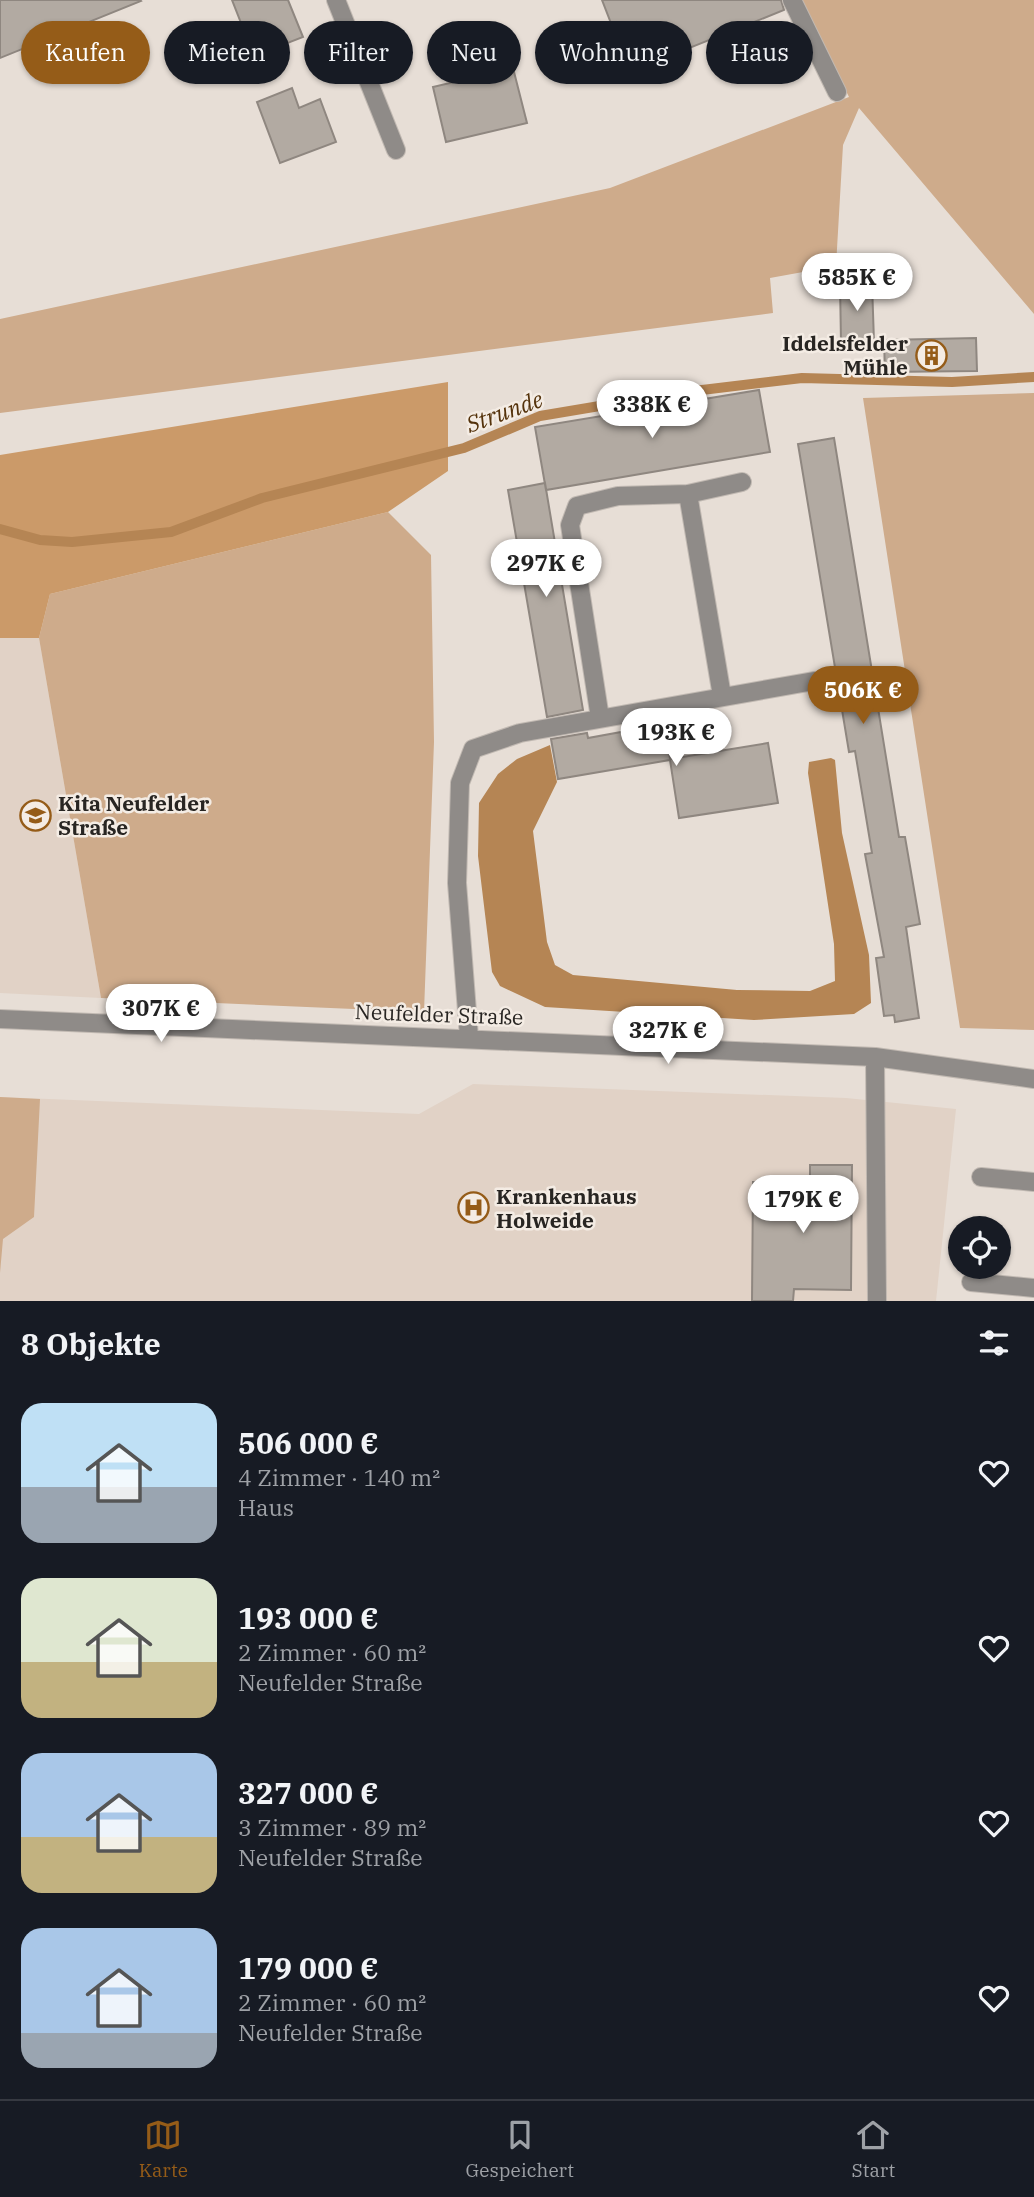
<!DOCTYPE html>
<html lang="de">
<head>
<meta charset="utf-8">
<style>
  :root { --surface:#171b24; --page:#242831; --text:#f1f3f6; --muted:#9ea1a6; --line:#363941; --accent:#955c18 }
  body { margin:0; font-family:"IBM Plex Serif",serif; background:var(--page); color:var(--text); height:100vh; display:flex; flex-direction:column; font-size:26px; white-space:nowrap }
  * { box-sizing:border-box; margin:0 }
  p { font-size:23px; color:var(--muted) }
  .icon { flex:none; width:38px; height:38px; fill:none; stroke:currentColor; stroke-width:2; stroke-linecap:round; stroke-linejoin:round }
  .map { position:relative; height:1301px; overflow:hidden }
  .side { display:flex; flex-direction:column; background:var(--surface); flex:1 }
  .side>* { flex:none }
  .hud { position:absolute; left:21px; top:21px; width:992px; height:63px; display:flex; gap:14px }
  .fabs { position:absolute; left:948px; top:1216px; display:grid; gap:14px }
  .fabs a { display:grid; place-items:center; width:63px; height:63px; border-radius:50%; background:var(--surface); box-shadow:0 2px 5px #0004; font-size:35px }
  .price { position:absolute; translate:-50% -60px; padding:0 16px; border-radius:24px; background:#fff; color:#222; font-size:23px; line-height:46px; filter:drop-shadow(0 2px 4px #0008) }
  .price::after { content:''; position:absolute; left:50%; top:42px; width:21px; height:16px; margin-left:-10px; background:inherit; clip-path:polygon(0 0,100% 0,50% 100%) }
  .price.active { background:var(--accent); color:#fff }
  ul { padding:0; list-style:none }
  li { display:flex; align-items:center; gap:21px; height:175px; padding:0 21px }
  li span { display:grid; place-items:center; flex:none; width:196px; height:140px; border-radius:21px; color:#555 }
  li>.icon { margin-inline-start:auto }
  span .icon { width:84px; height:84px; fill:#fffc; stroke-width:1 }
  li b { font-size:30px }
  h2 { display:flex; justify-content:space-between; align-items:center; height:84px; padding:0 21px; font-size:30px }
  .tag { padding:0 24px; border-radius:32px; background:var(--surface); box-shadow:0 2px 5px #0004; font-size:24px; line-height:63px }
  .tag.active { background:var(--accent); color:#fff }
  .tabs { display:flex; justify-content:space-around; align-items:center; height:98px; border-top:2px solid var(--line); background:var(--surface); font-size:19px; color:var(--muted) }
  .tabs a { display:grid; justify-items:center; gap:4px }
  .tabs .active { color:var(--accent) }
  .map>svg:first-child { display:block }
</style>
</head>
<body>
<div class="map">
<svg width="1034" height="1301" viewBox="0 0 1034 1301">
  <rect width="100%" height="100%" fill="#e7ded6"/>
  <path fill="#e1d2c6" d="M 0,638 L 39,638 L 101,998 L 0,993 Z
    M 473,1084 L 846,1098 L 956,1109 L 936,1301 L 0,1301 L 0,1097 L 419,1114 Z"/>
  <path fill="#ceab8b" d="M 801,0 L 1034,0 L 1034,314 L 859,108 L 843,145 L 836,266 L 770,278 L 773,313 L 0,413 L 0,319 L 610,188 L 849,97 Z
    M 1034,393 L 1034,1030 L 960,1028 L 863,398 Z
    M 388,512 L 431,555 L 434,742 L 424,1012 L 101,998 L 39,638 L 50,594 Z
    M 0,1097 L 40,1099 L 34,1217 L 3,1239 L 0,1273 Z"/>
  <path fill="#cb9a69" d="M 448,382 L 448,471 L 388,512 L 50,594 L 39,638 L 0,638 L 0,455 Z"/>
  <path fill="#b58554" d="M 550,745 L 557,782 L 533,831 L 547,942 L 555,965 L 573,975 L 737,990 L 810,991 L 835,981 L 834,944 L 808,773 L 809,762 L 831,758 L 835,760 L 842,833 L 869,955 L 871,1003 L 854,1014 L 754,1020 L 545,1007 L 500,986 L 492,972 L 478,856 L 479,803 L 498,774 L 517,759 Z"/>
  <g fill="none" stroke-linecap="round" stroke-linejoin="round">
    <path stroke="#b58554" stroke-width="10" d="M 0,529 L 40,540 L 72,542 L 171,532 L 262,498 L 464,448 L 540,416 L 677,393 L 802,378 L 952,382 L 1034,377"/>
  </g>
  <path fill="#b2aaa2" stroke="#8f8780" stroke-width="2" d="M 0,0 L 140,0 L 141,1 L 0,58 Z
    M 232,0 L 288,0 L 303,37 L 254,56 Z
    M 602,0 L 781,0 L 784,10 L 652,63 L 636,22 L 614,31 Z
    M 513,68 L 527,123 L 446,142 L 433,87 Z
    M 292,88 L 299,108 L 320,99 L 336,142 L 280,163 L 257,102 Z
    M 840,283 L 872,283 L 874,342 L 841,342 Z
    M 976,338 L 977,371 L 885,372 L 884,340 Z
    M 759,390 L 770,452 L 546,490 L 535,427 Z
    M 834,438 L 899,837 L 905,837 L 920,924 L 906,927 L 919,1018 L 895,1022 L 894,1015 L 884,1016 L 876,958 L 884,957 L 865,854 L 872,853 L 855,751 L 849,752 L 798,444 Z
    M 545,483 L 583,710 L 547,717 L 508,490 Z
    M 665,724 L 670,759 L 768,743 L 778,803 L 679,818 L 670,760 L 558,779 L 551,739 L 587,733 L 588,738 Z
    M 810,1165 L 852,1165 L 851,1290 L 794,1289 L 793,1301 L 752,1301 L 753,1182 L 810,1183 Z"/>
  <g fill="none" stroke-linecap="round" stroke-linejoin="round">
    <defs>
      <path id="minor" d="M 336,0 L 396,150
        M 792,0 L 837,92
        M 688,494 L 722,696
        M 600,718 L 570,525 L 577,506 L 618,496 L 688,494 L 742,482
        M 0,1019 L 875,1057 L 1034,1079
        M 469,1037 L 457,883 L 460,783 L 473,749 L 520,733 L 814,681
        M 875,1057 L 877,1301
        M 981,1177 L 1034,1182
        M 971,1282 L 1034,1288"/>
    </defs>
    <use href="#minor" stroke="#c1b9b2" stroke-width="20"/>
    <use href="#minor" stroke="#8f8b88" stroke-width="18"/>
  </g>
  <defs>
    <symbol id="building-ring" viewBox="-11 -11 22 22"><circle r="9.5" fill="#f4ece4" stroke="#955c18" stroke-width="1.5"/><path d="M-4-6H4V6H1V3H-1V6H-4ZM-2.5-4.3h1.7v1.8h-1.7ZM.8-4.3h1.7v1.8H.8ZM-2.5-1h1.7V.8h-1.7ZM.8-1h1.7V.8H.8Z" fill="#955c18"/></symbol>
    <symbol id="school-ring" viewBox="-11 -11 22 22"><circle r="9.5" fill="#f4ece4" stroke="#955c18" stroke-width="1.5"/><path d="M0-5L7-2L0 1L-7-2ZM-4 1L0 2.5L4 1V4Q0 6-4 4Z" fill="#955c18"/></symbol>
    <symbol id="hospital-ring" viewBox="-11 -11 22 22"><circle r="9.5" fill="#f4ece4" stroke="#955c18" stroke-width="1.5"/><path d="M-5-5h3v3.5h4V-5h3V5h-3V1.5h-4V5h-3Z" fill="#955c18"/></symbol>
  </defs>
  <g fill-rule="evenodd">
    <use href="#building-ring" x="914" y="338" width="35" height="35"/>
    <use href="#school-ring" x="18" y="798" width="35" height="35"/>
    <use href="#hospital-ring" x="456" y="1190" width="35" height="35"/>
  </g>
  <g text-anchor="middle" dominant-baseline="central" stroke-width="5" stroke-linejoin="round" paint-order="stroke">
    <g font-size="21" font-weight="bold" fill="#282522" stroke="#f4ece4" text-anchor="start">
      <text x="908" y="343" text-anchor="end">Iddelsfelder<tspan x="908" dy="24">Mühle</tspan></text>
      <text x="58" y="803">Kita Neufelder<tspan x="58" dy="24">Straße</tspan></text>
      <text x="496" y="1196">Krankenhaus<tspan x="496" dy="24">Holweide</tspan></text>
    </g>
    <g font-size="21" fill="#282522" stroke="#f4ece4">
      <text transform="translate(439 1014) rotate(2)">Neufelder Straße</text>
    </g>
    <g font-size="23" font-style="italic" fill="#54320b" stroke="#f4ece4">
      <text transform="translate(504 411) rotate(-20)">Strunde</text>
    </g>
  </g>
</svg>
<div class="fabs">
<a><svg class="icon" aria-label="locate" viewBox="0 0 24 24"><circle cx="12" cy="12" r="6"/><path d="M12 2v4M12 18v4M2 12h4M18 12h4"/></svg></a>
</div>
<b class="price" style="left:857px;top:313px">585K €</b>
<b class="price" style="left:652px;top:440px">338K €</b>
<b class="price" style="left:546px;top:599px">297K €</b>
<b class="price active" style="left:863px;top:726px">506K €</b>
<b class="price" style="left:676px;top:768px">193K €</b>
<b class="price" style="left:161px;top:1044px">307K €</b>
<b class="price" style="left:668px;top:1066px">327K €</b>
<b class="price" style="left:803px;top:1235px">179K €</b>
<div class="hud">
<a class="tag active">Kaufen</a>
<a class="tag">Mieten</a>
<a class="tag">Filter</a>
<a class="tag">Neu</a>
<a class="tag">Wohnung</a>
<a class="tag">Haus</a>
</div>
</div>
<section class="side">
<h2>8 Objekte<svg class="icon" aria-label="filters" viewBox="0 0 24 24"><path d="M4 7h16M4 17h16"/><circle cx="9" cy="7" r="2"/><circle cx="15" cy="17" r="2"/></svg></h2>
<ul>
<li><span style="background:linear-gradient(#bfe0f5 60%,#9aa5b1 0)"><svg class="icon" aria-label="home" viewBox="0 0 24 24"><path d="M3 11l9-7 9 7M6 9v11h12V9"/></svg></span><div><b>506 000 €</b><p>4 Zimmer · 140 m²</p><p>Haus</p></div><svg class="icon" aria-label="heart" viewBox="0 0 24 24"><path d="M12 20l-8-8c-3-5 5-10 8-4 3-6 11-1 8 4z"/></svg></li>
<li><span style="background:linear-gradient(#dfe7d0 60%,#c2b280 0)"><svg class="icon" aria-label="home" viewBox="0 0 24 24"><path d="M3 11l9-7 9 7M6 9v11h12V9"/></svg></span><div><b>193 000 €</b><p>2 Zimmer · 60 m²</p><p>Neufelder Straße</p></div><svg class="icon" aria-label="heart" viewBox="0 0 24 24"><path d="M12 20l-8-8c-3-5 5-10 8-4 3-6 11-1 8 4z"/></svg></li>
<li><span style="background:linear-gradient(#a9c7e8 60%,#c2b280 0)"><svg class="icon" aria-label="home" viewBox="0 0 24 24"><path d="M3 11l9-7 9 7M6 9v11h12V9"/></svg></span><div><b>327 000 €</b><p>3 Zimmer · 89 m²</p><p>Neufelder Straße</p></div><svg class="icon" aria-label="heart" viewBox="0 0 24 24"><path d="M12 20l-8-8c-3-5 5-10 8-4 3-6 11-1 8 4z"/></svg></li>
<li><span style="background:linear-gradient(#a9c7e8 75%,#9aa5b1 0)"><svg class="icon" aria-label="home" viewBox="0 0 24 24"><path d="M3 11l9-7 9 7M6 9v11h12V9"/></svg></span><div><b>179 000 €</b><p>2 Zimmer · 60 m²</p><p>Neufelder Straße</p></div><svg class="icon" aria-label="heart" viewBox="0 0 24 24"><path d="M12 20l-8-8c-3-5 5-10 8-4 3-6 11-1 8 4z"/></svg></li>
</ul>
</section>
<nav class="tabs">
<a class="active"><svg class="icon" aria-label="map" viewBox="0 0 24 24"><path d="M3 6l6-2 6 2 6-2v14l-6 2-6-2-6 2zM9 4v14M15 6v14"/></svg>Karte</a>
<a><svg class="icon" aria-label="saved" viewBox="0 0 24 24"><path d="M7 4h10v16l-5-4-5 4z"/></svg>Gespeichert</a>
<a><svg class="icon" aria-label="home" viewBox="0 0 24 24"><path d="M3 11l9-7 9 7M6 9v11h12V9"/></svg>Start</a>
</nav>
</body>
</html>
